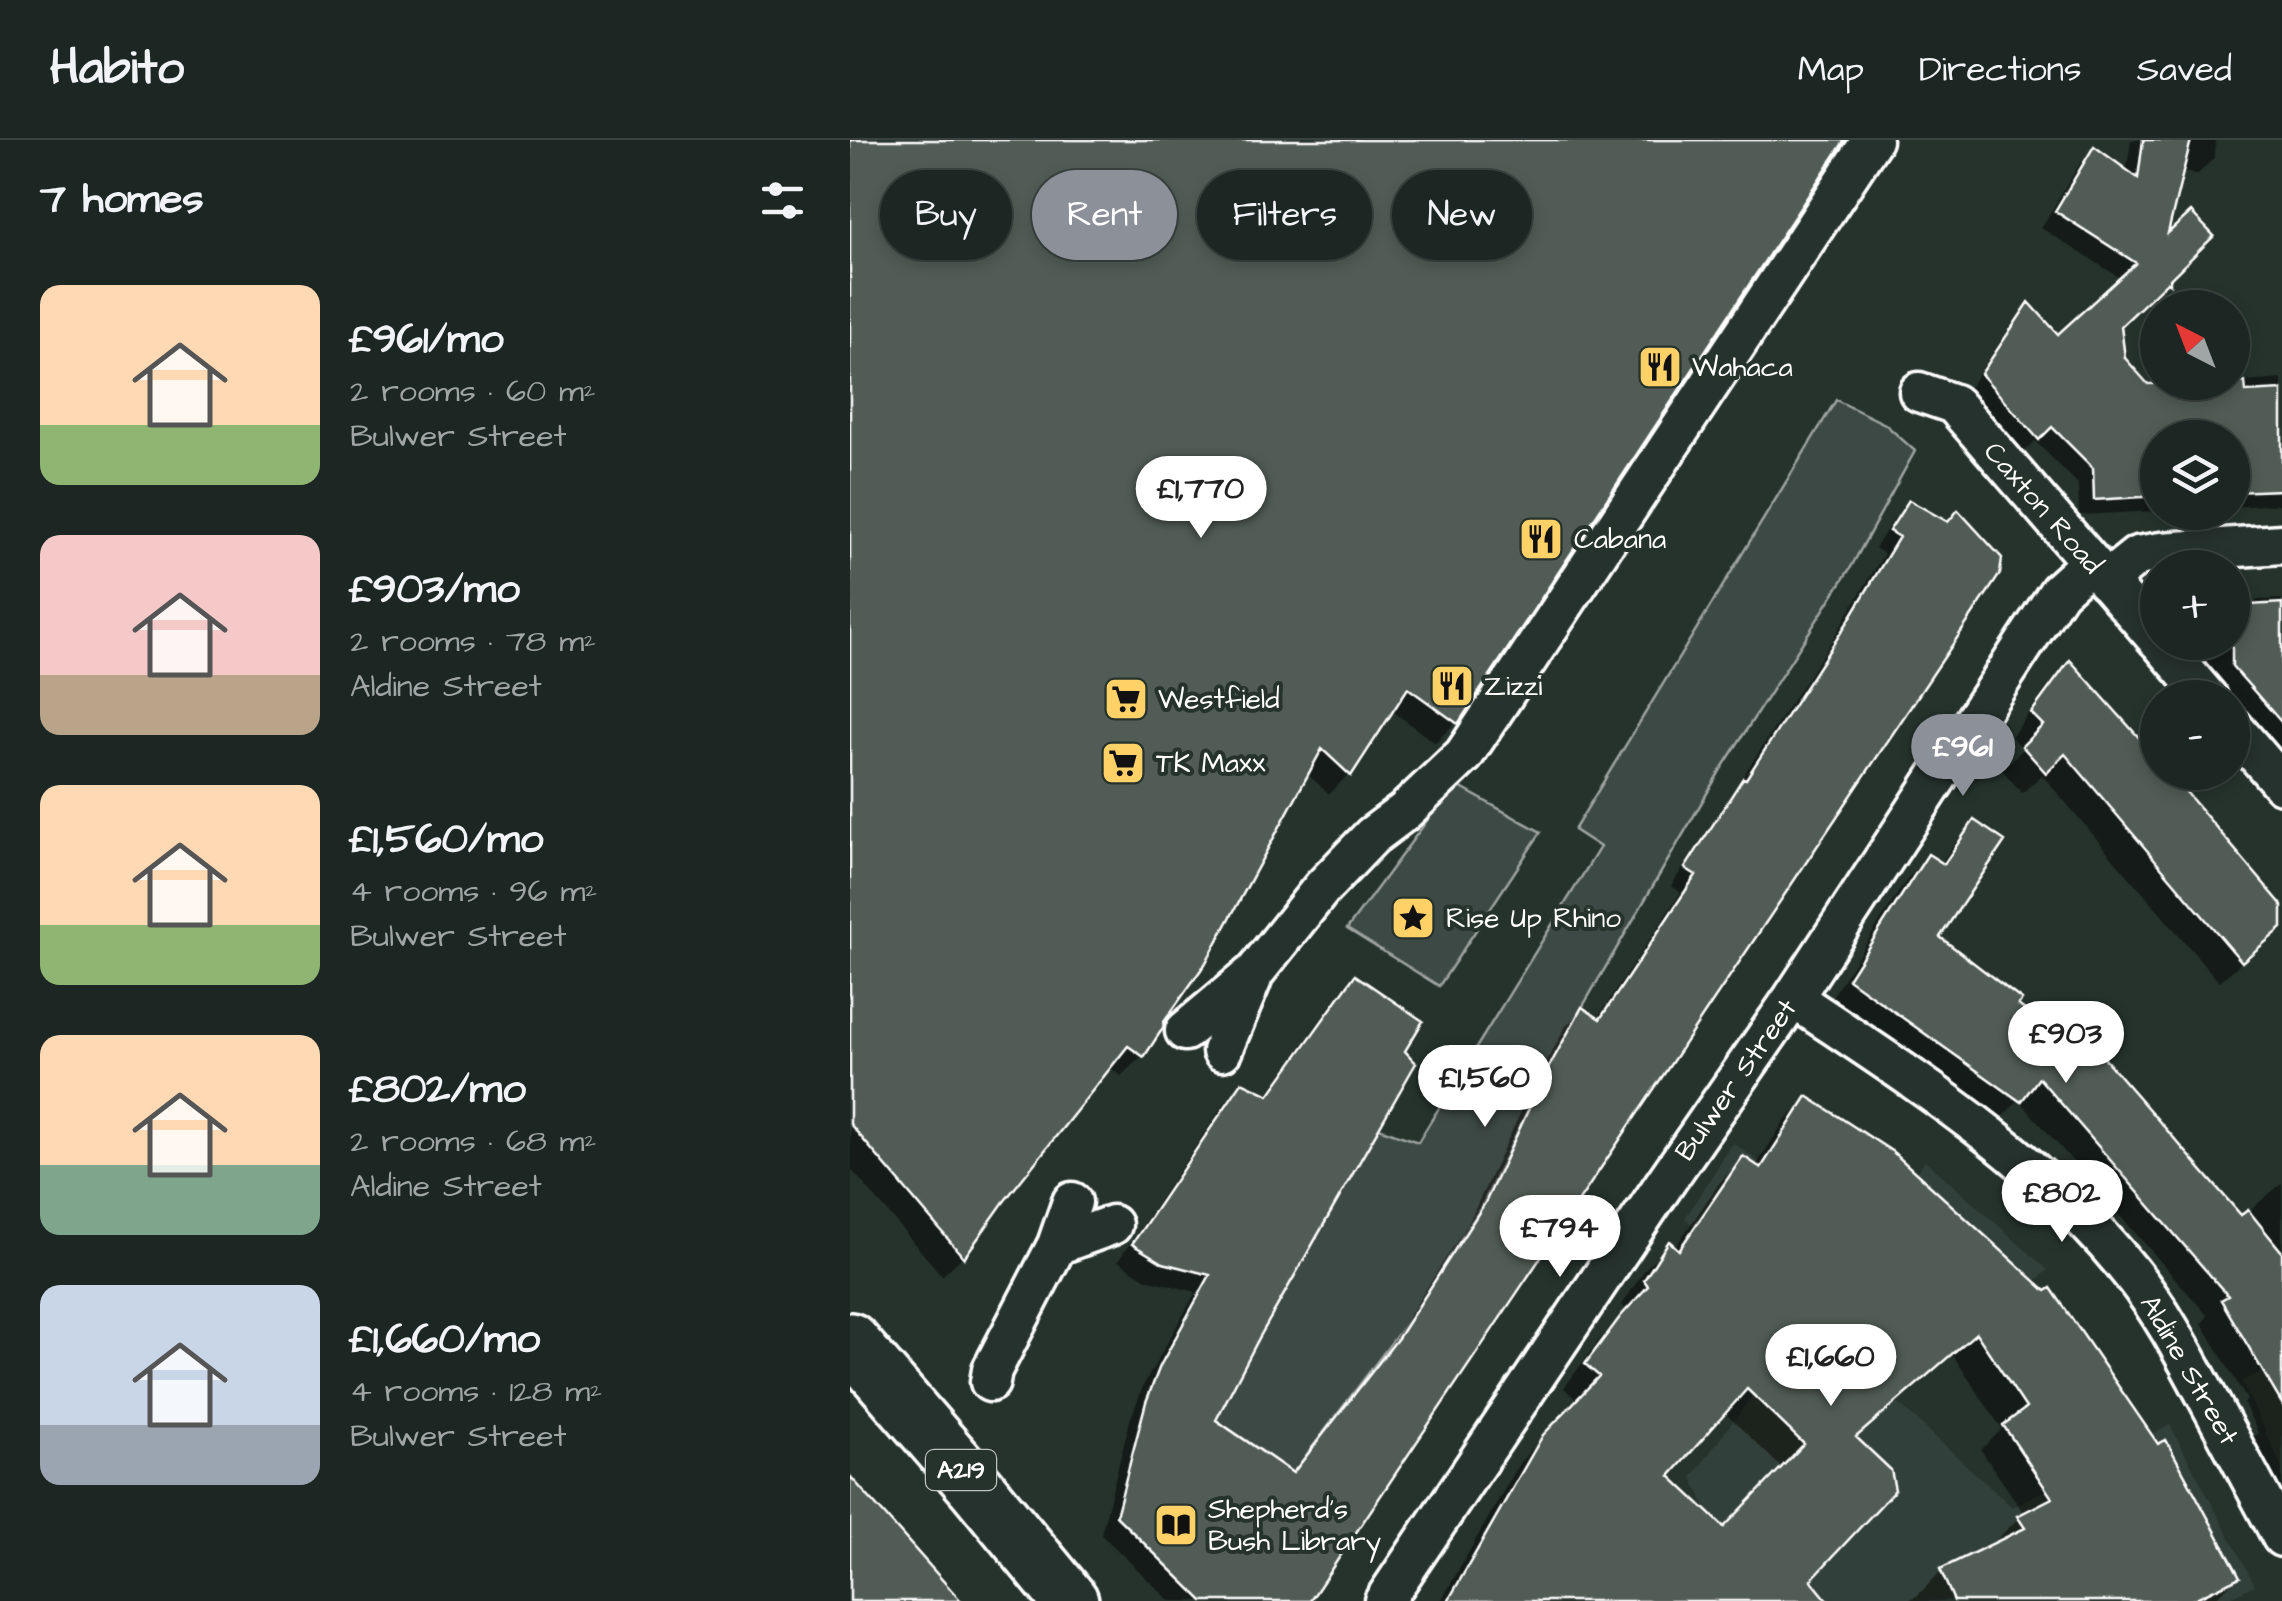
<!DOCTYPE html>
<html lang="en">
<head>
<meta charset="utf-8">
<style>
  :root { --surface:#1c2622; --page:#252e2a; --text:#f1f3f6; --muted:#a0a5a5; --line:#3a4340; --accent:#8c9099 }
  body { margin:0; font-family:"Architects Daughter",sans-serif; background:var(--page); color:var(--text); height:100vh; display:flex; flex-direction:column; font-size:38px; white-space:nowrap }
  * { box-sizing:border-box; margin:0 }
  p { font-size:32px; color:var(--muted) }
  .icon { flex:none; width:55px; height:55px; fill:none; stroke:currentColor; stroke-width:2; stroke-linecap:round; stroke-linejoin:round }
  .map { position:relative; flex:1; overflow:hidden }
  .details { display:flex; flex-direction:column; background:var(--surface); width:850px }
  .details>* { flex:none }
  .banner { position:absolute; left:30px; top:30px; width:950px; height:90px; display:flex; gap:20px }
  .needle { width:65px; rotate:318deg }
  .buttons { position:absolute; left:1290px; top:150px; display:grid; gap:20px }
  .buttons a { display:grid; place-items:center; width:110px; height:110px; border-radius:50%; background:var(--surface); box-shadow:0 5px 15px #0003,0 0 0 2px var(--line); font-size:50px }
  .price { position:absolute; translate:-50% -85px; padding:0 22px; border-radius:35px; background:#fff; color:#222; font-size:32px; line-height:65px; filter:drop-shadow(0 2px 5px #0008) }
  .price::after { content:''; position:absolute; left:50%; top:60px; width:30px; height:22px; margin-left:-15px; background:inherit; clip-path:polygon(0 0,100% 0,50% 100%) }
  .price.active { background:var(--accent); color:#fff }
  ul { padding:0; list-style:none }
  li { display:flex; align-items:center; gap:30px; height:250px; padding:0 40px }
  li span { display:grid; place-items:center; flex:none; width:280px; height:200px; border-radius:20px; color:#555 }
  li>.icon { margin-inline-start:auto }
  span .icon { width:120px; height:120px; fill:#fffc; stroke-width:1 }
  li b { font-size:42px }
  h2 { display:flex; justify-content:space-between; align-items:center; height:120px; padding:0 40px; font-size:42px }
  .tag { padding:0 35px; border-radius:45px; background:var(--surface); box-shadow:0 5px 15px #0003,0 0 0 2px var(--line); font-size:35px; line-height:90px }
  .tag.active { background:var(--accent); color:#fff }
  header { display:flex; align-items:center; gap:60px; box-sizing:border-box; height:140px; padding:0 50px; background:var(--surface); border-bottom:2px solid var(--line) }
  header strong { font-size:48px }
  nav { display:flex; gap:55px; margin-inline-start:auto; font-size:35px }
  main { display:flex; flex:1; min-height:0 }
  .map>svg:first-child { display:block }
</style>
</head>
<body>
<header>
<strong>Habito</strong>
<nav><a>Map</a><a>Directions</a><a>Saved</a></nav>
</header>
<main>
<section class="details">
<h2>7 homes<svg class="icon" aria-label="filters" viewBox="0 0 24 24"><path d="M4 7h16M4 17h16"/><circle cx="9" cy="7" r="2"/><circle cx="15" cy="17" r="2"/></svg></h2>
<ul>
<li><span style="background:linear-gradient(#ffd9b3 70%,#8fb573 0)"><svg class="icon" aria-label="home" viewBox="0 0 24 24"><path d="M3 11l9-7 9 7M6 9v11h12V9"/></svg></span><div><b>£961/mo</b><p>2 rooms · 60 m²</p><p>Bulwer Street</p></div></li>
<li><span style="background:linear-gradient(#f6c9c9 70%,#b9a48a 0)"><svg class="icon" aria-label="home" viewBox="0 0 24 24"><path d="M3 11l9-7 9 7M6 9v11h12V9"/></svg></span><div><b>£903/mo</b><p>2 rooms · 78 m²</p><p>Aldine Street</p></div></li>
<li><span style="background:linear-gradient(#ffd9b3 70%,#8fb573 0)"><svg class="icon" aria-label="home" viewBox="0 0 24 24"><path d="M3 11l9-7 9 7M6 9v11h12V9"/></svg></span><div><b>£1,560/mo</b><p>4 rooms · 96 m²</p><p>Bulwer Street</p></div></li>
<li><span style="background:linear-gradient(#ffd9b3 65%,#7fa58c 0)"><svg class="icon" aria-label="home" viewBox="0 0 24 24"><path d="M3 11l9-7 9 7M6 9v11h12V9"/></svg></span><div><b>£802/mo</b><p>2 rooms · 68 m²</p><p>Aldine Street</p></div></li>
<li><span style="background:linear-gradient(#c9d6e8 70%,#9aa5b1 0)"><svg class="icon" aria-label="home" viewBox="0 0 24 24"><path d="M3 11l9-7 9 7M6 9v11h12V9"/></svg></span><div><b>£1,660/mo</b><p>4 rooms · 128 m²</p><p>Bulwer Street</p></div></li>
</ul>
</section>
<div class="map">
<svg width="1432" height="1461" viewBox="0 0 1432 1461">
  <rect width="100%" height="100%" fill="#26332d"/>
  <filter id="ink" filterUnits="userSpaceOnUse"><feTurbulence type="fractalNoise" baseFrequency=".01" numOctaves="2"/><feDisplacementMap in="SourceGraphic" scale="20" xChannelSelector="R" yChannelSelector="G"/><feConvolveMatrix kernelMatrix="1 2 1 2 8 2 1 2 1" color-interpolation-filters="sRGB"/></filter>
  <g filter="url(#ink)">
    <path fill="#333f3a" d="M 883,1003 L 1020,1099 L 1075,1020 L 1198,1130 L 1047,1262 L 1162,1367 L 1320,1285 L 1405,1445 L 1371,1461 L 838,1461 L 858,1372 L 842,1337 L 941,1202 L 902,1140 L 835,1078 Z
      M 1432,1222 L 1432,1328 L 1391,1241 Z"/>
    <path fill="#3e4944" stroke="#9ea4a2" stroke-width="2.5" d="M 986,260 L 1035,284 L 1065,311 L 1001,427 L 870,631 L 723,883 L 693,938 L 632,1065 L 566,1170 L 443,1333 L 366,1280 L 409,1198 L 529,988 L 568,1002 L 750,707 L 724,690 Z
      M 604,644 L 691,692 L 589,846 L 497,789 Z"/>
    <path fill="#0007" fill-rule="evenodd" d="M 0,0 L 992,0 L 606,582 L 585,603 L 541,570 L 499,634 L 479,654 L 456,633 L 311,887 L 292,916 L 271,936 L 258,926 L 151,1061 L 112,1117 L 92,1136 L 0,1028 Z
      M 1281,0 L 1366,0 L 1364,18 L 1348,34 L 1330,32 L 1313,100 L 1318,144 L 1302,159 L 1299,156 L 1269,186 L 1273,219 L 1297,246 L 1325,242 L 1382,242 L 1382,234 L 1392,233 L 1393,242 L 1432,239 L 1432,364 L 1382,367 L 1382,298 L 1308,298 L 1308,371 L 1229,375 L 1228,344 L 1185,301 L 1172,314 L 1117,251 L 1164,181 L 1179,166 L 1208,197 L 1272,139 L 1191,88 L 1229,25 L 1244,9 L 1276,33 Z
      M 1060,364 L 1097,385 L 456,1461 L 320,1461 L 251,1394 L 280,1280 L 294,1244 L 346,1152 L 296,1139 L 268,1121 L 376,961 L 393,945 L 416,956 L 489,854 L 505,838 L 406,1196 L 363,1281 L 441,1335 L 532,1218 L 619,1082 L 678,957 L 716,886 L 732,870 L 746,880 L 831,752 L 821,746 L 981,502 L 1034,414 L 1025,408 L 1043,380 Z
      M 1432,459 L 1432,611 L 1337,503 L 1382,502 L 1400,467 L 1407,460 Z
      M 1220,524 L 1308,632 L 1432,769 L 1432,787 L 1369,842 L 1192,635 L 1172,653 L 1152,630 L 1173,609 L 1161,597 L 1198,546 Z
      M 1125,683 L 1086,798 L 1164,866 L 1391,1078 L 1432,1043 L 1432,1391 L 1393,1308 L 1408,1293 L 1394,1264 L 1397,1260 L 1352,1183 L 1358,1176 L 1169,960 L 1148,981 L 980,860 L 1058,738 L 1079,717 L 1090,725 L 1104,704 Z
      M 957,959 L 1387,1437 L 1364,1460 L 1057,1461 L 1068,1455 L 1091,1431 L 1147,1404 L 1145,1401 L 1169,1378 L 1175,1375 L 1131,1310 L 1152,1289 L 1102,1214 L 1004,1299 L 958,1440 L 974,1461 L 591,1461 L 670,1322 L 728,1261 L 714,1248 L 747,1203 L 777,1170 L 772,1165 L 796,1128 L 819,1105 L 824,1109 L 870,1042 L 893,1019 L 905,1027 L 934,982 ZM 873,1271 L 932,1328 L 874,1390 L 816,1336 Z"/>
    <path fill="#515c57" stroke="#fff" stroke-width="2.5" fill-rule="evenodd" d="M 0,0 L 995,0 L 608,584 L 558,548 L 501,636 L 472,609 L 355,824 L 314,882 L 313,888 L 294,917 L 278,906 L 153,1063 L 114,1118 L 0,984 Z
      M 1293,0 L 1341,0 L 1318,93 L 1341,72 L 1364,96 L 1320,139 L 1320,144 L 1317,142 L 1271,186 L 1275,218 L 1298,244 L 1395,242 L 1396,252 L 1432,250 L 1432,350 L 1382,352 L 1382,298 L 1308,298 L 1308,356 L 1244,360 L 1243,328 L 1202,287 L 1189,300 L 1131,234 L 1179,162 L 1208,194 L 1286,123 L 1205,71 L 1244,6 L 1288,38 Z
      M 1059,360 L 1098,382 L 1108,370 L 1152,418 L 1150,434 L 460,1461 L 353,1461 L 266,1376 L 296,1262 L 310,1226 L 360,1135 L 313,1123 L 282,1104 L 392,942 L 419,955 L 505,835 L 573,881 L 555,911 L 566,923 L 409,1198 L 366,1280 L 443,1333 L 548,1198 L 635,1063 L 693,938 L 732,867 L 750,879 L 846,735 L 835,728 L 893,638 L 896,639 L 997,483 L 1049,397 L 1039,391 Z
      M 1432,463 L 1432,583 L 1382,526 L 1382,466 Z
      M 1220,520 L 1308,619 L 1308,632 L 1319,632 L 1432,765 L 1432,788 L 1392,822 L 1215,614 L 1196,633 L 1172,606 L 1193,585 L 1181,573 Z
      M 1124,680 L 1155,701 L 1090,797 L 1172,860 L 1168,865 L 1239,916 L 1247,910 L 1391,1075 L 1398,1070 L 1432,1112 L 1432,1264 L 1371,1160 L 1378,1156 L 1189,938 L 1171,962 L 998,839 L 1078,714 L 1094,724 Z
      M 957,956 L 1043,1012 L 1196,1151 L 1201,1148 L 1308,1304 L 1316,1300 L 1390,1437 L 1340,1461 L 1104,1461 L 1090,1429 L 1175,1388 L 1167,1376 L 1202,1358 L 1153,1285 L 1176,1268 L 1126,1193 L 1006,1297 L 1041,1330 L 1045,1350 L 961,1440 L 978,1461 L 598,1461 L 693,1295 L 749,1236 L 735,1224 L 770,1177 L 798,1146 L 794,1140 L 819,1101 L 829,1110 L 893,1016 L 911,1028 ZM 897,1249 L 954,1304 L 874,1387 L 820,1336 Z
      M 0,1336 L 111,1461 L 0,1461 Z"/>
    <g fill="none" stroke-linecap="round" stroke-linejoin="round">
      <defs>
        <path id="street" d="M 1069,252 L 1104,264 L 1308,500
          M 1256,441 L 1287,416 L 1311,412 L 1432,404
          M 1310,502 L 1358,558
          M 1382,586 L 1432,644
          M 943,858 C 1063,939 1191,1018 1282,1134 C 1312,1172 1334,1214 1357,1257 C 1382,1303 1407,1350 1432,1397
          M 335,891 L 405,832 L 472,748 L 522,696 L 554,672 L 614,615 L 1022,0
          M 372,911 L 402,839
          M 207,1105 L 262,1085
          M 140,1242 L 142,1230 L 207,1105 L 222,1062
          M 534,1461 L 817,1040 L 943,858 L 1209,451 L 1240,423"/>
        <path id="primary" d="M 0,1201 L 127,1348 L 220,1461"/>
      </defs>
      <use href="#street" stroke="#fff" stroke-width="45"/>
      <use href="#primary" stroke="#fff" stroke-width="62"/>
      <use href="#street" stroke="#26332d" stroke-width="38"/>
      <use href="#primary" stroke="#26332d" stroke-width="55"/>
    </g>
  </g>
  <defs>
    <symbol id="restaurant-square" viewBox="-11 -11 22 22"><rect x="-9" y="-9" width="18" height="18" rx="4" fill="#ffd166" stroke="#26332d"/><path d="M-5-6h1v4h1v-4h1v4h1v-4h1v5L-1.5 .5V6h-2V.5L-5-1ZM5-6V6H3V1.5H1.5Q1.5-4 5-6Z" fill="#111"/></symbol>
    <symbol id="supermarket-square" viewBox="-11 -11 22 22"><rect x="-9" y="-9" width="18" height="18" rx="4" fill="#ffd166" stroke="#26332d"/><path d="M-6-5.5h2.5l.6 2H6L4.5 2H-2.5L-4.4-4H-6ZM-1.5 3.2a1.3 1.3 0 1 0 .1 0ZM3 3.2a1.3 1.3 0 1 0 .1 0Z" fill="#111"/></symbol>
    <symbol id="sight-square" viewBox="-11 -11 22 22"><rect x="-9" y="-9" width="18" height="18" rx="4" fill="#ffd166" stroke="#26332d"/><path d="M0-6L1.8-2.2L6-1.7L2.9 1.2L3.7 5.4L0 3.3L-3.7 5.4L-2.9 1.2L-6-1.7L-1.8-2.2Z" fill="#111"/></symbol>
    <symbol id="library-square" viewBox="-11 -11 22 22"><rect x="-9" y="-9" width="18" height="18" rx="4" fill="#ffd166" stroke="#26332d"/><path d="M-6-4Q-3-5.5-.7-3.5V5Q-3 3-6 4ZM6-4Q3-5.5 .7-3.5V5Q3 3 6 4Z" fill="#111"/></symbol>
  </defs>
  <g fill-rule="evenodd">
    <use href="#restaurant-square" x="785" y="202" width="50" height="50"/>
    <use href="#restaurant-square" x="666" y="374" width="50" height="50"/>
    <use href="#restaurant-square" x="577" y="521" width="50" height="50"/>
    <use href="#supermarket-square" x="251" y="534" width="50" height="50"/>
    <use href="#supermarket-square" x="248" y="598" width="50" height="50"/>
    <use href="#sight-square" x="538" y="753" width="50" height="50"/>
    <use href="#library-square" x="301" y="1360" width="50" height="50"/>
  </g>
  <g text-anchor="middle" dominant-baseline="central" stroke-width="8" stroke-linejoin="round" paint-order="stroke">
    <rect fill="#26332d" stroke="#bec2c0" stroke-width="2.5" x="76" y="1310" width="70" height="40" rx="8"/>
    <g font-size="25" font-weight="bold" fill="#fff">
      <text x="111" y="1330">A219</text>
    </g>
    <g font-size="28" fill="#fff" stroke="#26332d" text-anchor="start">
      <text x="842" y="227">Wahaca</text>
      <text x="724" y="399">Cabana</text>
      <text x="634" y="546">Zizzi</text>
      <text x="308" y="559">Westfield</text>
      <text x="306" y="623">TK Maxx</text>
      <text x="596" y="778">Rise Up Rhino</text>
      <text x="358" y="1369">Shepherd's<tspan x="358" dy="32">Bush Library</tspan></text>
    </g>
    <g font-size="28" fill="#fff" stroke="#26332d">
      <text transform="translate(1193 368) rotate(49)">Caxton Road</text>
      <text transform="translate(886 940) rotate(-55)">Bulwer Street</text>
      <text transform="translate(1339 1230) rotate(60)">Aldine Street</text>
    </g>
  </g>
</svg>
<div class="buttons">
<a><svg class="needle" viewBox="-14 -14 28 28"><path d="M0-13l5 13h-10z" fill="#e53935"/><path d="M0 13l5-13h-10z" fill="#a0a5a5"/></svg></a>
<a><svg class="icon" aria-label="layers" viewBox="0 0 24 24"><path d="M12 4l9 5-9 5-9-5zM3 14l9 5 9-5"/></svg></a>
<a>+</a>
<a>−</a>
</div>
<b class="price" style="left:351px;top:401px">£1,770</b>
<b class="price active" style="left:1113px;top:659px">£961</b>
<b class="price" style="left:1216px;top:946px">£903</b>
<b class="price" style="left:635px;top:990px">£1,560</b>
<b class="price" style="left:1212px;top:1105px">£802</b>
<b class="price" style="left:710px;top:1140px">£794</b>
<b class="price" style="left:981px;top:1269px">£1,660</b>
<div class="banner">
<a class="tag">Buy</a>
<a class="tag active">Rent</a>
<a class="tag">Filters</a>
<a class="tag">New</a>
</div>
</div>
</main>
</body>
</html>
